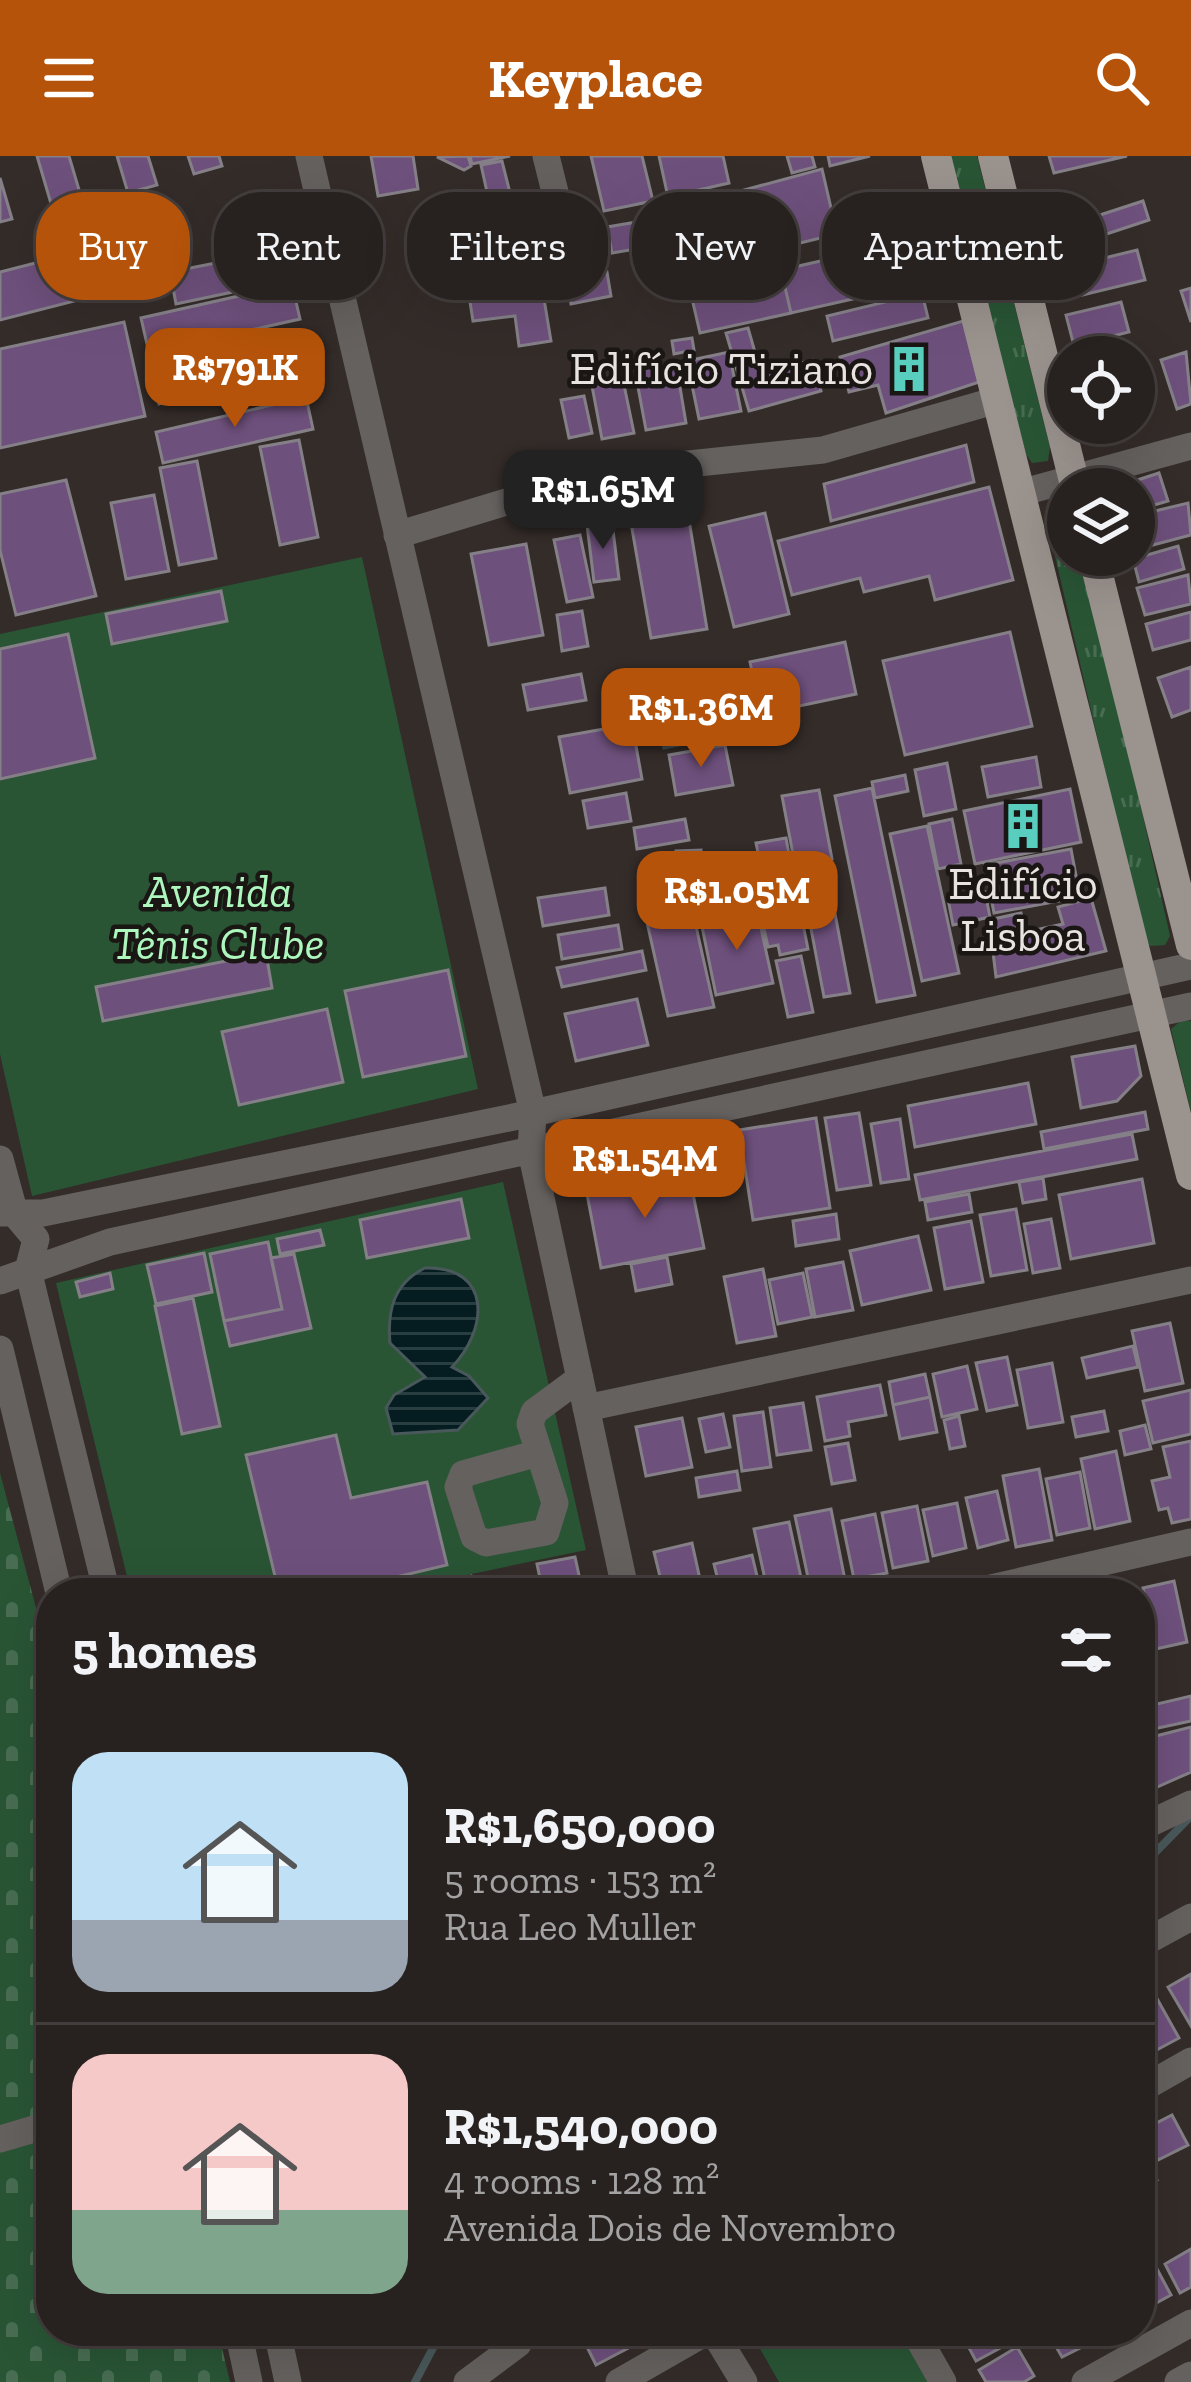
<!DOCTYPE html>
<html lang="en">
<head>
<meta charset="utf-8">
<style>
  :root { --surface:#27211f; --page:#2f2928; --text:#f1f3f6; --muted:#a4a3a4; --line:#433e3d; --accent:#b45309 }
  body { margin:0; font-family:"Zilla Slab",serif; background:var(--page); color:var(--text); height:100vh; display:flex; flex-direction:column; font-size:45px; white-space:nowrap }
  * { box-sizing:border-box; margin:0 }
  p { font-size:39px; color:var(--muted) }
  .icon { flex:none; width:66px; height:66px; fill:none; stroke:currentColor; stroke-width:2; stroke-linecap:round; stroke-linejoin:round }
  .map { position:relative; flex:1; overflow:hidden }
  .drawer { position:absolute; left:36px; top:1422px; width:1119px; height:768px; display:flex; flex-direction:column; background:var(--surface); border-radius:48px; box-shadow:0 12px 48px #0002,0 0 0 3px var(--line) }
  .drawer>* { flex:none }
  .guide { position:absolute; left:36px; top:36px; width:1119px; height:108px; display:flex; gap:24px }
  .controls { position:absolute; left:1047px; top:180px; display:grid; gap:24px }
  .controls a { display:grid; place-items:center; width:108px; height:108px; border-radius:50%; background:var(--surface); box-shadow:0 12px 48px #0002,0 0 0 3px var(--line); font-size:60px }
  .price { position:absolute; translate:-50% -102px; padding:0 27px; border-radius:24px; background:var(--accent); color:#fff; font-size:39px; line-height:78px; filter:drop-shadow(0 3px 6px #0008) }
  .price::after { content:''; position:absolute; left:50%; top:72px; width:36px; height:27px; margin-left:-18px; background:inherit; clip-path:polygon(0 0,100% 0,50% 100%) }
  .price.selected { background:#222; color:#fff }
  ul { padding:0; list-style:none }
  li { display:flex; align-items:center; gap:36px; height:300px; padding:0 36px }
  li+li { border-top:3px solid var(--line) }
  li span { display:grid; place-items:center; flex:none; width:336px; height:240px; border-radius:36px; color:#555 }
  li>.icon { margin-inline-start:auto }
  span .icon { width:144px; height:144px; fill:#fffc; stroke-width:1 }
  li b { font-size:51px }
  h2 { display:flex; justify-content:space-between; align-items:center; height:144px; padding:0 36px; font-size:51px }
  .pill { padding:0 42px; border-radius:48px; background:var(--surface); box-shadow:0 12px 48px #0002,0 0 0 3px var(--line); font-size:42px; line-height:108px }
  .pill.selected { background:var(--accent); color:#fff }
  header { display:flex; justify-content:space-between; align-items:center; height:156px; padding:0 36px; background:var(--accent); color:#fff; font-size:54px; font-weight:700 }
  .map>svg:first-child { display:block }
</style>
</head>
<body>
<header><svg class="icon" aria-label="menu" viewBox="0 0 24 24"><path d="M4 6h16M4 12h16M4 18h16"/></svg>Keyplace<svg class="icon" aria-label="search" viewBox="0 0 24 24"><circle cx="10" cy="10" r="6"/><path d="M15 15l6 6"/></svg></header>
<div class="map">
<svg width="1191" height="2226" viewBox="0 0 1191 2226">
  <defs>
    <pattern id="grass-tufts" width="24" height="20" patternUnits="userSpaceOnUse" patternTransform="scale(3)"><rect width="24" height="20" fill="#295535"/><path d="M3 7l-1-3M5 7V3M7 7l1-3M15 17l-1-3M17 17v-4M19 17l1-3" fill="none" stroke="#486d52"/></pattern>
    <pattern id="cemetery-stones" width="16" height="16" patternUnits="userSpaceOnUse" patternTransform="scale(3)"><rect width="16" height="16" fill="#295535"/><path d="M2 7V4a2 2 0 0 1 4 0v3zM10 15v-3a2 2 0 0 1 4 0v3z" fill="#486d52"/></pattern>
    <pattern id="water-rules" width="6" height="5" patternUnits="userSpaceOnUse" patternTransform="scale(3)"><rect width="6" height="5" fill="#051d20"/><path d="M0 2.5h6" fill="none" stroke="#293e40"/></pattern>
  </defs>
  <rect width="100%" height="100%" fill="#342c29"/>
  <path fill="url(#grass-tufts)" d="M 949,0 L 977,0 L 1050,291 L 1048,305 L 1032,307 L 1026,298 Z
    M 1065,352 L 1068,399 L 1084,399 L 1170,780 L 1165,789 L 1150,790 L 1144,781 L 1048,370 L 1050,358 Z
    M 1182,864 L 1191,865 L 1191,956 L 1171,873 Z"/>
  <path fill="url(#cemetery-stones)" d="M 0,1317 L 51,1508 L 51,2175 L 218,2175 L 230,2226 L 0,2226 Z"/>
  <path fill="#295535" d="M 362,401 L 478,933 L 32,1040 L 0,898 L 0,478 Z
    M 503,1026 L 586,1394 L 381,1437 L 131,1437 L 56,1127 Z
    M 772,2175 L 903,2175 L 932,2226 L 779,2226 L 755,2184 Z"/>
  <path fill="url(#water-rules)" stroke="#49585a" stroke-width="3" d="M 693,562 L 698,585 L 664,592 L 659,569 Z
    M 425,1112 C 493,1110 488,1174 452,1211 L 469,1220 L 488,1242 L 458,1274 L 393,1278 L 386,1252 L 394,1239 L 425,1221 L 390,1187 C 387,1154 394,1127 425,1112 Z"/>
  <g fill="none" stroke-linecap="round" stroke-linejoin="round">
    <path stroke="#49585a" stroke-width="8" d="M 1140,1712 L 1190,1661
      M 415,2226 L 442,2175"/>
  </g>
  <path fill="#6e507c" stroke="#858088" stroke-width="3" d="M 37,0 L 69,0 L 82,44 L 52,51 Z
    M 117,0 L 148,0 L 157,29 L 128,37 Z
    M 188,0 L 219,0 L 222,10 L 194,18 Z
    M 371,0 L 413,0 L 418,33 L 378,40 Z
    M 468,0 L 471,10 L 464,14 L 437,1 Z
    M 470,0 L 510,0 L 472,8 Z
    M 591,0 L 642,0 L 653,45 L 604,55 Z
    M 659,0 L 723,0 L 729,27 L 668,41 Z
    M 787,0 L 812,0 L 815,11 L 792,17 Z
    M 828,0 L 870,0 L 830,10 Z
    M 1049,0 L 1127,0 L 1054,17 Z
    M 502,5 L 513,49 L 491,54 L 481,9 Z
    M 822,13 L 837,78 L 686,115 L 674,53 Z
    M 0,22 L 12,63 L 0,66 Z
    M 1143,45 L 1149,64 L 1073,89 L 1066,70 Z
    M 268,48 L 277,87 L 241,95 L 232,57 Z
    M 648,64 L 653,90 L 612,97 L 607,71 Z
    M 129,83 L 141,128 L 0,164 L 0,116 Z
    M 534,83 L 551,185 L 519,190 L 515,160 L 473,165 L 462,95 Z
    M 869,94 L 879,137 L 791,157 L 781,114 Z
    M 1137,94 L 1145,124 L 1062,144 L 1055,114 Z
    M 241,102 L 247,133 L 176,148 L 170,116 Z
    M 781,114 L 791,157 L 700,177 L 690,134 Z
    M 607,116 L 611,140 L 571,148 L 567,124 Z
    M 292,128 L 300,163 L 149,197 L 141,162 Z
    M 1191,132 L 1191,166 L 1181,135 Z
    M 922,137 L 928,162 L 833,185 L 827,160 Z
    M 1121,146 L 1129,176 L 1074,190 L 1066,159 Z
    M 963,165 L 979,226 L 886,257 L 878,229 L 849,236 L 840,201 Z
    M 124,166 L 145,260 L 0,292 L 0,193 Z
    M 748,172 L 761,217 L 813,204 L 821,235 L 749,255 L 726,177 Z
    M 305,178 L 313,213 L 159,248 L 151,213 Z
    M 692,182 L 694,194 L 674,198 L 672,185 Z
    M 1116,192 L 1119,201 L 1087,201 Z
    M 729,196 L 741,255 L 699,263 L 687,205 Z
    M 1186,196 L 1191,248 L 1177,253 L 1161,204 Z
    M 676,207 L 686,267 L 646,274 L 635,215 Z
    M 623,224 L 634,277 L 602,283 L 592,230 Z
    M 584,240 L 592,277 L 569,282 L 561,244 Z
    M 306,241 L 313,273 L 163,307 L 156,276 Z
    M 1083,267 L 1129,267 L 1131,272 L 1087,284 Z
    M 299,284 L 318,381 L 280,389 L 260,291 Z
    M 966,289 L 974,326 L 831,365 L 824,328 Z
    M 197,305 L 216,402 L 179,409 L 160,312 Z
    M 1159,317 L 1168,345 L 1134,355 L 1134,333 L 1116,331 Z
    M 66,324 L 96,440 L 16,459 L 0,394 L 0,338 Z
    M 989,331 L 1013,424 L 935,444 L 929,420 L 864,436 L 860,422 L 792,439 L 778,385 Z
    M 154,339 L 169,415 L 126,423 L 111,347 Z
    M 1188,347 L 1191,379 L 1134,394 L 1134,360 Z
    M 765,357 L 789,458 L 734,471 L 709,370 Z
    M 688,358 L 707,473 L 651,482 L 631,367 Z
    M 612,366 L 619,423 L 594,426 L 587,369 Z
    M 580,379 L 593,441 L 567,446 L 554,384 Z
    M 526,388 L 543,479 L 489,489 L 471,398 Z
    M 1178,390 L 1184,413 L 1139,426 L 1133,403 Z
    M 1188,419 L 1191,448 L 1145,459 L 1137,432 Z
    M 221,435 L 227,465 L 112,488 L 106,458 Z
    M 582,455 L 588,490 L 562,495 L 557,459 Z
    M 1191,456 L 1191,484 L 1153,494 L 1146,468 Z
    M 1010,476 L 1032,570 L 905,599 L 883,505 Z
    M 68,478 L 95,602 L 0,623 L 0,493 Z
    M 845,486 L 856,538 L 761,558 L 750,506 Z
    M 1191,511 L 1191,554 L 1172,561 L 1158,522 Z
    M 581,518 L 586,544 L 528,554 L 523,529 Z
    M 632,568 L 642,623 L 570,637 L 559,581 Z
    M 725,589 L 733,629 L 676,639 L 669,599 Z
    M 1036,601 L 1041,631 L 988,641 L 982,611 Z
    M 947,607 L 956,653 L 924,660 L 915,614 Z
    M 905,619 L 908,635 L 875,642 L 872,626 Z
    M 872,632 L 915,839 L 877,846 L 835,640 Z
    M 1070,633 L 1081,686 L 975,708 L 964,655 Z
    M 819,634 L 832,703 L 795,709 L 782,640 Z
    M 626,637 L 631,665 L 588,672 L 583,645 Z
    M 685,663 L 689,684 L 637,693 L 634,672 Z
    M 952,663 L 961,708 L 938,713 L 929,668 Z
    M 927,670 L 959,817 L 922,825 L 890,678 Z
    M 786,682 L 792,715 L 763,721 L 756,687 Z
    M 1071,693 L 1080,741 L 994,757 L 985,709 Z
    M 701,694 L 701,712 L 676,712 L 676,695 Z
    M 826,710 L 850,837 L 824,841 L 800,715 Z
    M 793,718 L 808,793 L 780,799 L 778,789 L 768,791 L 754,726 Z
    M 605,732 L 609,759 L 543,770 L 538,742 Z
    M 688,734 L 714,851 L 668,860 L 642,744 Z
    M 985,736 L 990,761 L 953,769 L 948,743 Z
    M 1091,742 L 1106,795 L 996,821 L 989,764 L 1021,757 L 1026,776 L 1063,768 L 1058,751 Z
    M 757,754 L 773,827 L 716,839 L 701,766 Z
    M 618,769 L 622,793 L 562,803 L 558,779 Z
    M 642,795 L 646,814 L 562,831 L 557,812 Z
    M 266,797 L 272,832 L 103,865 L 96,831 Z
    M 801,800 L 813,856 L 788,861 L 776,805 Z
    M 448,814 L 466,900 L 363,921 L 345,835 Z
    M 637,843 L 648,889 L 576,905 L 565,858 Z
    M 327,853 L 343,926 L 239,949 L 222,876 Z
    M 1135,890 L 1141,920 L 1117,945 L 1081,952 L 1072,901 Z
    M 1028,927 L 1036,968 L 915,991 L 908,950 Z
    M 1145,956 L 1148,973 L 1044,993 L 1041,976 Z
    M 859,957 L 871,1029 L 837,1034 L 825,962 Z
    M 816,962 L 830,1052 L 753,1064 L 739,974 Z
    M 900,963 L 909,1023 L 881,1027 L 871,968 Z
    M 1132,978 L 1137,1003 L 920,1044 L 915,1019 Z
    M 689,1018 L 704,1092 L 601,1112 L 587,1038 Z
    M 1043,1022 L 1046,1043 L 1023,1047 L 1019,1026 Z
    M 1142,1023 L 1154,1087 L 1071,1103 L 1059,1039 Z
    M 969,1038 L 972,1056 L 928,1064 L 925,1046 Z
    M 461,1043 L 469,1082 L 367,1102 L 360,1064 Z
    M 1016,1053 L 1027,1114 L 991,1120 L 980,1059 Z
    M 836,1058 L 839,1083 L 796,1090 L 793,1065 Z
    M 1051,1063 L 1060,1112 L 1033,1117 L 1024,1068 Z
    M 971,1065 L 983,1126 L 945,1133 L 934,1072 Z
    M 320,1074 L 324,1089 L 280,1098 L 277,1083 Z
    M 918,1080 L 931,1134 L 862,1149 L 850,1095 Z
    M 268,1086 L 282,1153 L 224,1165 L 210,1098 Z
    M 204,1097 L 212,1136 L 156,1148 L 147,1109 Z
    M 294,1098 L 311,1172 L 230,1190 L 224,1165 L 282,1153 L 271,1102 Z
    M 667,1101 L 672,1128 L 636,1135 L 631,1108 Z
    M 843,1106 L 853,1154 L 815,1161 L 806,1113 Z
    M 763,1113 L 776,1180 L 737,1187 L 724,1121 Z
    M 110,1117 L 113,1133 L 80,1141 L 76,1126 Z
    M 803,1117 L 812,1161 L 778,1168 L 769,1124 Z
    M 193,1142 L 220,1270 L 182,1278 L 155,1150 Z
    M 1170,1167 L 1183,1227 L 1145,1235 L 1132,1175 Z
    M 1133,1190 L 1138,1211 L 1087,1222 L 1082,1202 Z
    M 1007,1201 L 1017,1249 L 987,1255 L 976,1207 Z
    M 1052,1207 L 1063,1266 L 1028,1272 L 1017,1214 Z
    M 967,1210 L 977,1253 L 942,1261 L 933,1218 Z
    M 925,1218 L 930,1241 L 893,1249 L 889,1226 Z
    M 880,1229 L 886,1259 L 848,1266 L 850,1280 L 825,1285 L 817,1241 Z
    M 1191,1234 L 1191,1278 L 1153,1287 L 1143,1245 Z
    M 930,1241 L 937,1276 L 900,1283 L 893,1249 Z
    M 803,1247 L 811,1294 L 777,1299 L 770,1252 Z
    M 1104,1255 L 1108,1275 L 1076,1281 L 1072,1261 Z
    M 763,1256 L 771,1311 L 742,1315 L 734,1260 Z
    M 723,1258 L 730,1291 L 706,1296 L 699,1263 Z
    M 959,1260 L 965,1290 L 950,1293 L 944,1264 Z
    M 682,1262 L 692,1311 L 646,1320 L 636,1271 Z
    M 1145,1269 L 1151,1293 L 1125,1299 L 1120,1275 Z
    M 336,1279 L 351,1342 L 427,1326 L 447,1409 L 329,1437 L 279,1437 L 246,1299 Z
    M 1191,1285 L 1191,1363 L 1172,1367 L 1168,1352 L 1159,1354 L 1152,1325 L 1170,1321 L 1163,1291 Z
    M 848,1287 L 855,1324 L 832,1328 L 825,1291 Z
    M 1116,1295 L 1130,1365 L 1095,1373 L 1081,1303 Z
    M 1039,1313 L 1052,1384 L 1016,1391 L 1003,1320 Z
    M 737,1315 L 740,1334 L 699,1341 L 696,1322 Z
    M 1080,1316 L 1090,1372 L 1057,1379 L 1046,1323 Z
    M 997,1335 L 1008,1384 L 978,1392 L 966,1342 Z
    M 957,1347 L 966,1392 L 933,1400 L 923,1354 Z
    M 917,1350 L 928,1405 L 893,1412 L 882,1357 Z
    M 831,1353 L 845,1424 L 810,1431 L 795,1360 Z
    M 875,1358 L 887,1417 L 854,1423 L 842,1365 Z
    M 789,1366 L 803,1431 L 768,1437 L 754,1373 Z
    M 692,1387 L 703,1437 L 664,1437 L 654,1396 Z
    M 752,1399 L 761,1437 L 721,1437 L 714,1408 Z
    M 575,1401 L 582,1433 L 543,1437 L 537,1408 Z
    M 471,1420 L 475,1437 L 453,1437 L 451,1425 Z
    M 451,1425 L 453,1437 L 436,1437 L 434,1429 Z
    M 1174,1425 L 1187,1486 L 1156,1493 L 1143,1432 Z
    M 1140,1441 L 1156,1522 L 1140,1526 Z
    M 1191,1540 L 1191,1565 L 1149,1574 L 1144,1551 Z
    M 1191,1571 L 1191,1616 L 1155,1632 L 1152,1581 Z
    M 1143,1580 L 1149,1622 L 1140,1623 L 1140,1581 Z
    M 1191,1818 L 1191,1870 L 1168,1831 Z
    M 1155,1839 L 1179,1882 L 1140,1903 L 1140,1848 Z
    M 1172,1959 L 1188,1989 L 1158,2004 L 1143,1974 Z
    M 1140,1991 L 1157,2024 L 1140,2032 Z
    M 1191,2093 L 1191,2131 L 1180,2137 L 1165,2108 Z
    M 1157,2113 L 1171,2139 L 1140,2156 L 1140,2123 Z
    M 579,2175 L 661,2175 L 596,2209 Z
    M 960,2175 L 998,2175 L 1006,2189 L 976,2205 Z
    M 1047,2175 L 1091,2175 L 1096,2184 L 1062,2201 Z
    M 1017,2191 L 1034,2220 L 1024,2226 L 986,2226 L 979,2214 Z"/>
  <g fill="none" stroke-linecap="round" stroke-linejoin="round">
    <path stroke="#65615f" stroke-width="27" d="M 309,0 L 533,957 L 531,995 L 626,1437
      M 546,0 L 558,48
      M 1020,337 L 1191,290
      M 397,379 L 602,317 L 823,294 L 997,244
      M 0,1003 L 15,1058
      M 0,1057 L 43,1057 L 533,957 L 1191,810
      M 15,1058 L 36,1083 L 28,1114
      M 28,1114 L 107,1437
      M 0,1125 L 110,1086 L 1191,850
      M 0,1193 L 59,1437
      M 586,1252 L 1191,1124
      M 538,1297 L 463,1318 L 458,1331 L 474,1381 L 486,1387 L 546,1376 L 555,1347 L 530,1268 L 534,1256 L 580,1222
      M 969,1437 L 1191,1386
      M 1140,1672 L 1191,1648
      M 1140,1789 L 1191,1761
      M 1140,1934 L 1191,1905
      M 0,1983 L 51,1968
      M 238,2175 L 249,2226
      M 277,2175 L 288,2226
      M 713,2175 L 744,2226
      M 914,2175 L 943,2226
      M 467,2226 L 518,2188 L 524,2175
      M 619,2226 L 708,2175
      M 1085,2226 L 1191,2167
      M 1178,2226 L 1191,2219"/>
    <path stroke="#9b938e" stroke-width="30" d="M 936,0 L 1191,1019
      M 993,0 L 1076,333
      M 1093,399 L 1191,789"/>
  </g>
  <defs>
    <symbol id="building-bare" viewBox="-9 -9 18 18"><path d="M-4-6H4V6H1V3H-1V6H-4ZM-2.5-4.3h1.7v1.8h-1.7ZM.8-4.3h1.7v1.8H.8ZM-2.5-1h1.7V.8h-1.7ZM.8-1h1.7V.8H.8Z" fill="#59cebf" stroke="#191614" stroke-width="2.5" paint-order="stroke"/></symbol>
  </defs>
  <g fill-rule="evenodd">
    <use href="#building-bare" x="876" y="180" width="66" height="66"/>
    <use href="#building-bare" x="990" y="637" width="66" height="66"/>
  </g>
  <g text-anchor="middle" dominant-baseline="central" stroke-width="9" stroke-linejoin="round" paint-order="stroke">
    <g font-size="45" fill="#e8e3e0" stroke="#191614" text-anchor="end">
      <text x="873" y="213">Edifício Tiziano</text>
      <text x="1023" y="728" text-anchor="middle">Edifício<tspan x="1023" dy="52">Lisboa</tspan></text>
    </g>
    <g font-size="45" font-style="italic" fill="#adf7be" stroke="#191614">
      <text x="218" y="736">Avenida<tspan x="218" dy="52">Tênis Clube</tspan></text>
    </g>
  </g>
</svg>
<div class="controls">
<a><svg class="icon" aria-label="locate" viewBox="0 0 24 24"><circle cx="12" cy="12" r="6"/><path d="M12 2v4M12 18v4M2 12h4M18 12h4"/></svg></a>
<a><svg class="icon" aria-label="layers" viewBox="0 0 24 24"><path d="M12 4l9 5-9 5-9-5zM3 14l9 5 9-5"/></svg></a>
</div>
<b class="price" style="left:235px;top:274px">R$791K</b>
<b class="price selected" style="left:603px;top:396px">R$1.65M</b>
<b class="price" style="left:701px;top:614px">R$1.36M</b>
<b class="price" style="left:737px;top:797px">R$1.05M</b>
<b class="price" style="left:645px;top:1065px">R$1.54M</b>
<div class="guide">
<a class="pill selected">Buy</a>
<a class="pill">Rent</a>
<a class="pill">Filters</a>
<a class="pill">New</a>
<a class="pill">Apartment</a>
</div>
<section class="drawer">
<h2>5 homes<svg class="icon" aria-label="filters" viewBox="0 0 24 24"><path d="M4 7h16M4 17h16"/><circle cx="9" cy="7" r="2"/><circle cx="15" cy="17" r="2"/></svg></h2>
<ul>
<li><span style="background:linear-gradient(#bfe0f5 70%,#9aa5b1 0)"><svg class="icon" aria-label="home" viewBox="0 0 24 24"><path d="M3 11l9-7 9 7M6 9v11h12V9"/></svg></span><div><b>R$1,650,000</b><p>5 rooms · 153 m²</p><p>Rua Leo Muller</p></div></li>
<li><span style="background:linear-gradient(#f6c9c9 65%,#7fa58c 0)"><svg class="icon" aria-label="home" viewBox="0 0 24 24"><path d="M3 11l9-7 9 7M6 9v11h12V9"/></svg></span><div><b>R$1,540,000</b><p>4 rooms · 128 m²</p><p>Avenida Dois de Novembro</p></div></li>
</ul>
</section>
</div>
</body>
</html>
